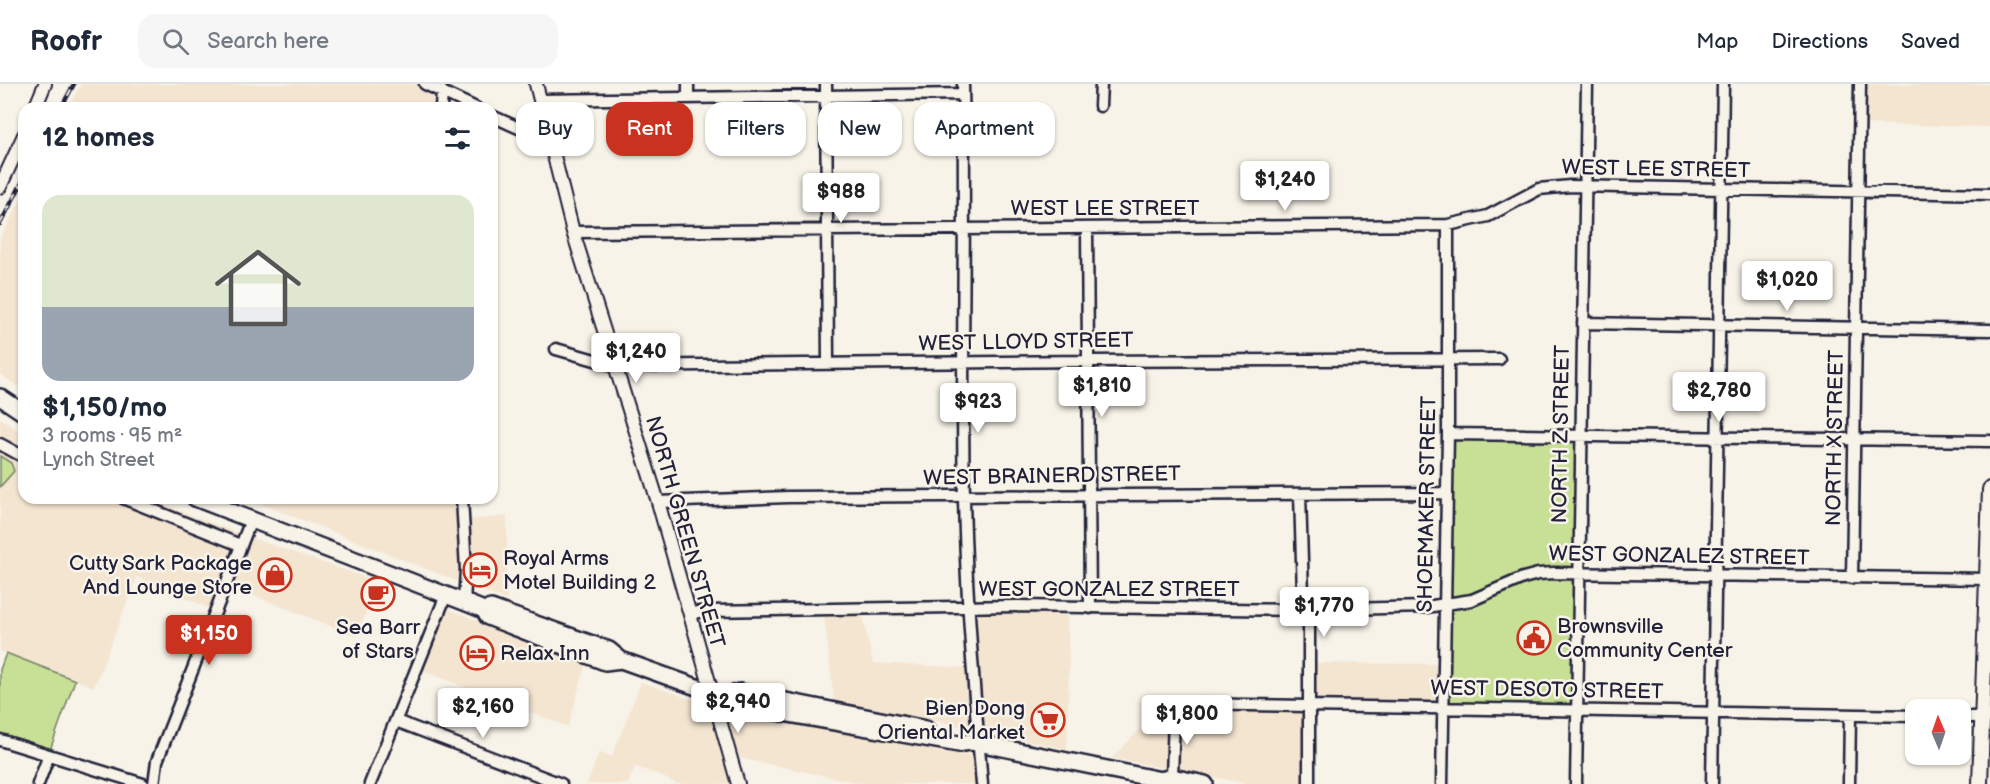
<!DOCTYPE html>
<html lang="en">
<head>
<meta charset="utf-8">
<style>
  :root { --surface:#fff; --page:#f6f6f7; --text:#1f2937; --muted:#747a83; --line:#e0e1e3; --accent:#c8321e }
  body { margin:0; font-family:"Balsamiq Sans",sans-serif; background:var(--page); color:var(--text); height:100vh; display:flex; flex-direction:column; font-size:22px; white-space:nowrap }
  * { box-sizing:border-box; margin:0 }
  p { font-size:20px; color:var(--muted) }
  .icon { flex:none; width:33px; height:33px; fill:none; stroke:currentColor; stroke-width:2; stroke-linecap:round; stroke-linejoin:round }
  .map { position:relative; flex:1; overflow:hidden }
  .sheet { position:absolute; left:18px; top:18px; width:480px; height:402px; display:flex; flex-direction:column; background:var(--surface); border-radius:18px; box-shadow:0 2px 4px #0004 }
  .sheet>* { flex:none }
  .guide { position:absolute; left:516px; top:18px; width:570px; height:54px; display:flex; gap:12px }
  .needle { width:39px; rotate:358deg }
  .controls { position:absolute; left:1905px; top:615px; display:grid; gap:12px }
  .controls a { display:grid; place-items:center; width:66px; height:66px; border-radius:12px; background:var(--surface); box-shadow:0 2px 4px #0004; font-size:30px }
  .price { position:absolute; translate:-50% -51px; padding:0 14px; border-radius:6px; background:#fff; color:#222; font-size:20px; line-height:39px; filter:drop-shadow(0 2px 3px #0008) }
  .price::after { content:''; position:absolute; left:50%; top:36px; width:18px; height:14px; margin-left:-9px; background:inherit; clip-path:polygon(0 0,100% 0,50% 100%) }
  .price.on { background:var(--accent); color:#fff }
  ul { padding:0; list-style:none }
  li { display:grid; align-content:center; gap:12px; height:318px; padding:0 24px }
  li span { display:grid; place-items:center; height:186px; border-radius:18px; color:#555 }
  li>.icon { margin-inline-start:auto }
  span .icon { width:108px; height:108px; fill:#fffc; stroke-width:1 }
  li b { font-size:26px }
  h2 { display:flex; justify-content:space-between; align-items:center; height:72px; padding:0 24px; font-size:26px }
  .chip { padding:0 21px; border-radius:18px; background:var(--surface); box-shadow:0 2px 4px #0004; font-size:21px; line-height:54px }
  .chip.on { background:var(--accent); color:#fff }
  header { display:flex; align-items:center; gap:36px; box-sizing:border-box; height:84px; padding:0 30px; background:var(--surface); border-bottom:2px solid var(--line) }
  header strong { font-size:28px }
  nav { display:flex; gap:33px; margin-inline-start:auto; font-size:21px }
  .search { width:420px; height:54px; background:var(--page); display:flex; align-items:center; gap:15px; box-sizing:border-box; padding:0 21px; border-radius:18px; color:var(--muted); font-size:22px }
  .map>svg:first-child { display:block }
</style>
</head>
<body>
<header>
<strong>Roofr</strong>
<div class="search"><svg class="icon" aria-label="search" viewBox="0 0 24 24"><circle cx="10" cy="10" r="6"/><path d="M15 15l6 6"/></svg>Search here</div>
<nav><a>Map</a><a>Directions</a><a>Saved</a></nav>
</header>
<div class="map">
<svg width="1990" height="700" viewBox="0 0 1990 700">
  <rect width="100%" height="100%" fill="#f7f3e8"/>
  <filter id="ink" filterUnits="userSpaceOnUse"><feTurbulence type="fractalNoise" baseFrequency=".0167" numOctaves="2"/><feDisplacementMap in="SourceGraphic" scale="12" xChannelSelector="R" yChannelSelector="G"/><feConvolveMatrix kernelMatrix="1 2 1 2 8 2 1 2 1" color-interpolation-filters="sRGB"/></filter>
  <g filter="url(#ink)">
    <path fill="#f4e5d1" d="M 81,0 L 414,0 L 436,10 L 437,14 L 436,24 L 68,24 Z
      M 1864,0 L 1990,0 L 1990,43 L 1863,40 Z
      M 24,109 L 24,306 L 0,290 L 0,155 Z
      M 0,334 L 24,350 L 24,368 L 0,355 Z
      M 0,366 L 24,378 L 24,414 L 109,414 L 235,463 L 211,525 L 137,493 L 94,603 L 0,567 L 0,403 L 14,387 L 11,379 L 0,372 Z
      M 136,414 L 146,414 L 240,450 L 238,454 Z
      M 245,414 L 457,414 L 462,499 L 300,435 Z
      M 507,432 L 507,516 L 470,502 L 467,436 Z
      M 249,453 L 379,498 L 356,552 L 229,502 Z
      M 446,524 L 586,580 L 568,643 L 421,586 Z
      M 1017,527 L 1067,528 L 1069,584 L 1067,665 L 981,647 L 973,528 Z
      M 862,530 L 873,579 L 968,584 L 973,645 L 834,616 L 824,531 Z
      M 1314,579 L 1440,580 L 1439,619 L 1314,617 Z
      M 641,598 L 711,622 L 733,700 L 677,700 L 657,690 L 635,683 L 628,700 L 587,700 L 599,669 L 612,672 Z
      M 1164,620 L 1174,620 L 1170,631 L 1168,685 L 1112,674 Z
      M 720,625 L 831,647 L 975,672 L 977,700 L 864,700 L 734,673 Z
      M 1186,625 L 1305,627 L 1304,700 L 1249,700 L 1177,686 L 1178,633 L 1182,627 Z"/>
    <path fill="#c8e096" stroke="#758168" stroke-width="1.5" d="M 1452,355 L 1577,356 L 1575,484 L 1471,511 L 1449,515 Z
      M 0,372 L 11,379 L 14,387 L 0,403 Z
      M 1555,494 L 1574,494 L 1573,622 L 1448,620 L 1449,525 C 1487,520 1517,497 1555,494 Z
      M 6,569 L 75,596 L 50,666 L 0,651 L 0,586 Z"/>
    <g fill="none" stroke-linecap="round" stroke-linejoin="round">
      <defs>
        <path id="minor" d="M 425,0 L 476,24
          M 688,0 L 688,13
          M 826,0 L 828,279
          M 963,0 C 966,138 961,276 964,414 C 966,510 974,605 982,700
          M 540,16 L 963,10
          M 1100,22 L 1101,0
          M 441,24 L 442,7
          M 492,32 L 532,50 L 548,49
          M 1087,144 L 1090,524
          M 573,148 L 1448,141 L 1488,132 L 1539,105 L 1570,102 L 1990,110
          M 1583,239 L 1990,246
          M 556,265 L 616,282 L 1088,277 L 1499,275
          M 1448,350 L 1990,357
          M 0,360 L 24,373
          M 1300,410 L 1303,511 L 1309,541 L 1309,700
          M 123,414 L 240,461
          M 462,414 L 466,486 L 464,518
          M 658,418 L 788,413 L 1447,409
          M 1852,494 L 1860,0
          M 690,529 L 709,527 L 1017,522 L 1305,526 L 1426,523 L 1472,516 L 1523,494 L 1538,490 L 1554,489 L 1990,495
          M 1960,633 L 1990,633
          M 396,637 L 561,700
          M 0,656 L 143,700
          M 1172,693 L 1174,632 L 1179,623 L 1185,620 L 1916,632
          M 38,700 L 49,671
          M 154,700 L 157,677 L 251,436
          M 370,700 L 446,511
          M 1442,700 L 1448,350 L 1448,141
          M 1576,700 L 1587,0
          M 1712,700 L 1723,0
          M 1849,700 L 1850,631"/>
        <path id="tertiary" d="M 536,0 L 573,148 L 658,418 L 738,700
          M 35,24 L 45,0
          M 0,103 L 24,51"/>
        <path id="secondary" d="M 1980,700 L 1990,405"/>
        <path id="primary" d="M 0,313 L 24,329
          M 195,414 L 464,518 L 484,526 L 488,533 L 605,578 L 621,576
          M 484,526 L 491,524 L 609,566 L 621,576 L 719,611 L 738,621 L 959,660 L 969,658 L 978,659 L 1161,696 L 1166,700
          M 726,613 L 740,608 L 926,645
          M 1161,696 L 1172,693 L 1205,700"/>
      </defs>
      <use href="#minor" stroke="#22223b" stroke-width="15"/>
      <use href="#tertiary" stroke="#22223b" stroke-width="16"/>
      <use href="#secondary" stroke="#22223b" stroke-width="18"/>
      <use href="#primary" stroke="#22223b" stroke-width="20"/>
      <use href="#minor" stroke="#f7f3e8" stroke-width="10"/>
      <use href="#tertiary" stroke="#f7f3e8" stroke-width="12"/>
      <use href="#secondary" stroke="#f7f3e8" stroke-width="14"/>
      <use href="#primary" stroke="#f7f3e8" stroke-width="15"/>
      <defs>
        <path id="rail" d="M 61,24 L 74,0
          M 0,140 L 24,95"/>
      </defs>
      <use href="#rail" stroke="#22223b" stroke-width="4.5"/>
      <use href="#rail" stroke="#f7f3e8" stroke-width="2" stroke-dasharray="7" stroke-linecap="butt"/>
    </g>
  </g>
  <defs>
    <symbol id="hotel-ring" viewBox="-11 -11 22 22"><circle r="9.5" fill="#f7f3e8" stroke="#c8321e" stroke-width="1.5"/><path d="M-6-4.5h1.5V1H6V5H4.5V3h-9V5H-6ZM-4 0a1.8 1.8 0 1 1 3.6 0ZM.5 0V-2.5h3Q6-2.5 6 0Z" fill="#c8321e"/></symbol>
    <symbol id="shop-ring" viewBox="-11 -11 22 22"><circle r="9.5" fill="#f7f3e8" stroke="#c8321e" stroke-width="1.5"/><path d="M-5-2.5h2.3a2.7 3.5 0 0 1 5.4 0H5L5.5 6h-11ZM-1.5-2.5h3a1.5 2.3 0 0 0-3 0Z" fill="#c8321e"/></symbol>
    <symbol id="cafe-ring" viewBox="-11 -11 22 22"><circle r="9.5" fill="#f7f3e8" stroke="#c8321e" stroke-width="1.5"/><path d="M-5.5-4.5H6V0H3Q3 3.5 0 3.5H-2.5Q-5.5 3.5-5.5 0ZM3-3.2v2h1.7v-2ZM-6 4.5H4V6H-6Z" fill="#c8321e"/></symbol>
    <symbol id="civic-ring" viewBox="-11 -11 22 22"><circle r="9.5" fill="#f7f3e8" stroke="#c8321e" stroke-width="1.5"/><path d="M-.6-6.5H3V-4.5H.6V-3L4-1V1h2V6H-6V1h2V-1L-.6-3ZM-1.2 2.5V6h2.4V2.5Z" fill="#c8321e"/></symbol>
    <symbol id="supermarket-ring" viewBox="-11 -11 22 22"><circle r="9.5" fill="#f7f3e8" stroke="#c8321e" stroke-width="1.5"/><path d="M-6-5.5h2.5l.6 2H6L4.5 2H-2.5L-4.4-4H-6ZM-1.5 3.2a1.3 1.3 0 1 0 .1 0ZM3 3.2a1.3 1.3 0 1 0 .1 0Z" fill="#c8321e"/></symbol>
  </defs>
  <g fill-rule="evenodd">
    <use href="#hotel-ring" x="461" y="467" width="38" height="38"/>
    <use href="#shop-ring" x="256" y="472" width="38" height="38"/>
    <use href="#cafe-ring" x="359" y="491" width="38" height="38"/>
    <use href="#civic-ring" x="1515" y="535" width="38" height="38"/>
    <use href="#hotel-ring" x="458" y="550" width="38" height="38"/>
    <use href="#supermarket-ring" x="1029" y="617" width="38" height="38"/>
  </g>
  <g text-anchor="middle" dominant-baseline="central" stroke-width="5" stroke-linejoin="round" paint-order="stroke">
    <g font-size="21" fill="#22223b" stroke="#f7f3e8">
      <text transform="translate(1656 85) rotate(1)">WEST LEE STREET</text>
      <text x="1105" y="124">WEST LEE STREET</text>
      <text transform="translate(1026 258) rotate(-1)">WEST LLOYD STREET</text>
      <text transform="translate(1561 350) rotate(-89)">NORTH Z STREET</text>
      <text transform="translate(1835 354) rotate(-89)">NORTH X STREET</text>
      <text transform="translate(1052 392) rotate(-1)">WEST BRAINERD STREET</text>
      <text transform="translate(1427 420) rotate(-89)">SHOEMAKER STREET</text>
      <text transform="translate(685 448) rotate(74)">NORTH GREEN STREET</text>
      <text transform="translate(1679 472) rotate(1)">WEST GONZALEZ STREET</text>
      <text x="1109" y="505">WEST GONZALEZ STREET</text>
      <text transform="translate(1547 606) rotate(1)">WEST DESOTO STREET</text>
    </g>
    <g font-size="21" fill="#22223b" stroke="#f7f3e8" text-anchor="start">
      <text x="503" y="474">Royal Arms<tspan x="503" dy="24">Motel Building 2</tspan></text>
      <text x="252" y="479" text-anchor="end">Cutty Sark Package<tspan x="252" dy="24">And Lounge Store</tspan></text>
      <text x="1557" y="542">Brownsville<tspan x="1557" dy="24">Community Center</tspan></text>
      <text x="378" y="543" text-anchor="middle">Sea Barr<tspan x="378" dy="24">of Stars</tspan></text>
      <text x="500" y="569">Relax Inn</text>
      <text x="1025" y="624" text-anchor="end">Bien Dong<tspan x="1025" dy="24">Oriental Market</tspan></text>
    </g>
  </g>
</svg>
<div class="controls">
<a><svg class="needle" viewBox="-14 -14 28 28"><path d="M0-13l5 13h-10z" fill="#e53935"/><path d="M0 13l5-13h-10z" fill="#747a83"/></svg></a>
</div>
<b class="price" style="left:1285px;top:128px">$1,240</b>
<b class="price" style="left:841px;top:140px">$988</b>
<b class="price" style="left:1787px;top:228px">$1,020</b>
<b class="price" style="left:636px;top:300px">$1,240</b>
<b class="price" style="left:1102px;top:334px">$1,810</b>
<b class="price" style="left:1719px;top:339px">$2,780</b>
<b class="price" style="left:978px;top:350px">$923</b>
<b class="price" style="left:1324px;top:554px">$1,770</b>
<b class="price on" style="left:209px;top:582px">$1,150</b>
<b class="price" style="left:738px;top:650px">$2,940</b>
<b class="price" style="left:483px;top:655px">$2,160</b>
<b class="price" style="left:1187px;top:662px">$1,800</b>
<div class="guide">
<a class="chip">Buy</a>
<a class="chip on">Rent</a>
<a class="chip">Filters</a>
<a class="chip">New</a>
<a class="chip">Apartment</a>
</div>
<section class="sheet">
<h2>12 homes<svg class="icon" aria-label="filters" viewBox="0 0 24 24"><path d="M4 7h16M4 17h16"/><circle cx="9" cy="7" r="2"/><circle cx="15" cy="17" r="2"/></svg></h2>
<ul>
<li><span style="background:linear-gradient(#dfe7d0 60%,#9aa5b1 0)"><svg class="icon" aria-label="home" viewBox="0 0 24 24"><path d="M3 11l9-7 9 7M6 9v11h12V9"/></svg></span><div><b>$1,150/mo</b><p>3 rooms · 95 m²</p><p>Lynch Street</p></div></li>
</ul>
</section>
</div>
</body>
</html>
